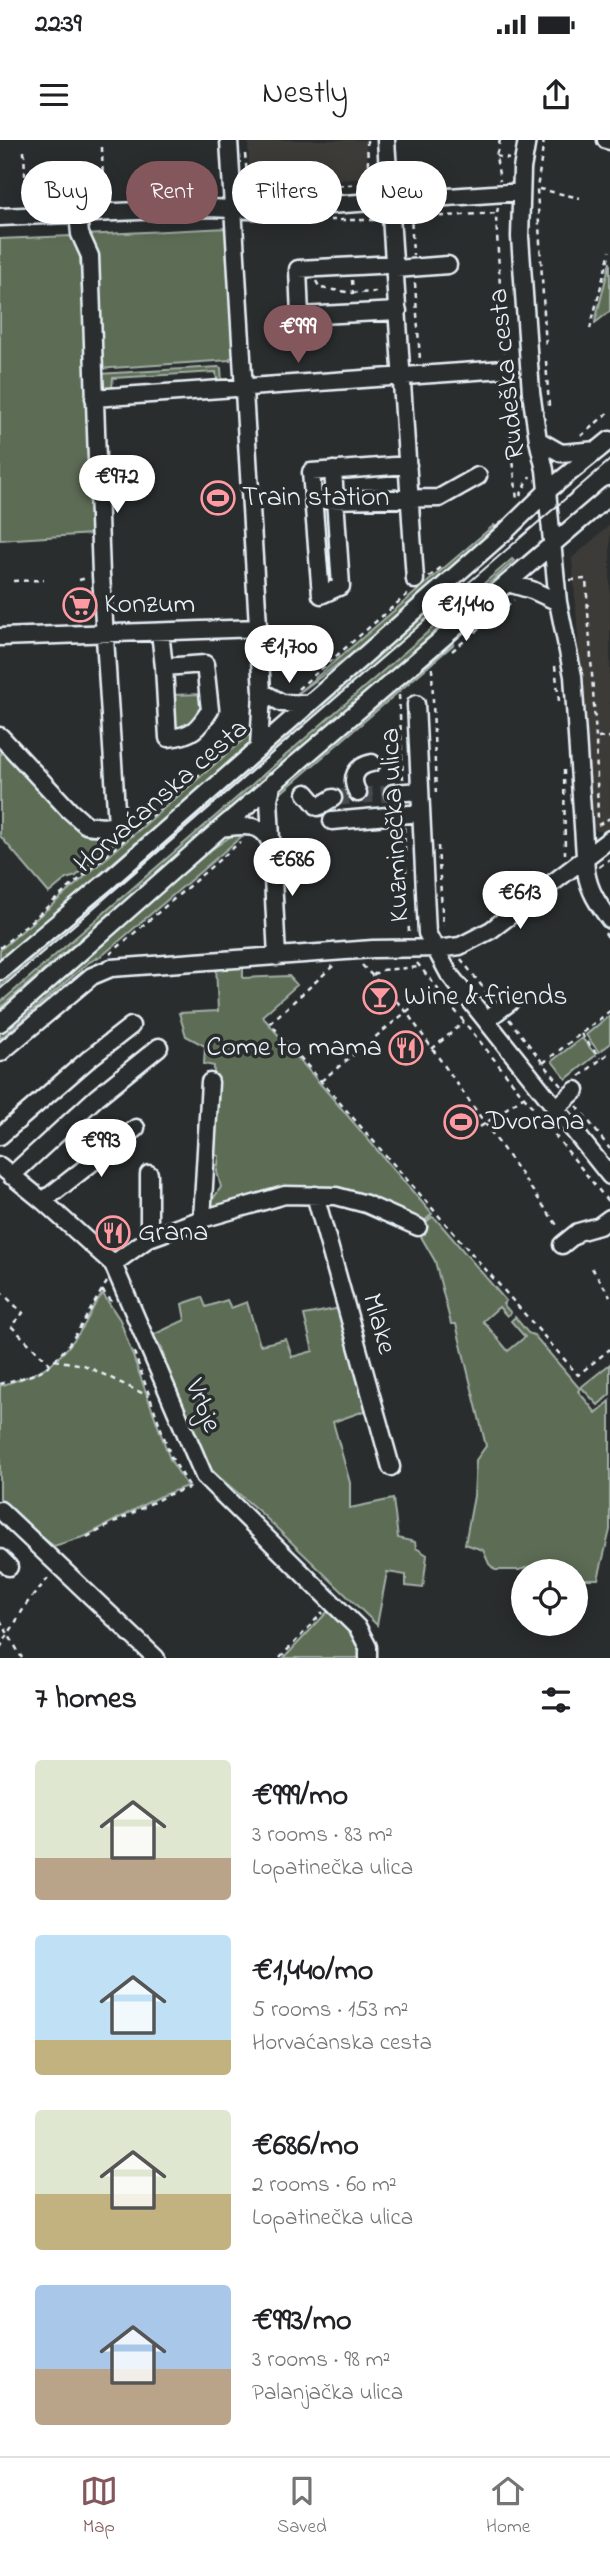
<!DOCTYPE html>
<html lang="en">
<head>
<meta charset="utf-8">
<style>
  :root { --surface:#fff; --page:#f6f6f6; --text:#202124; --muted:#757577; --line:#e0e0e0; --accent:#84575d }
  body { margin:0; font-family:"Indie Flower",sans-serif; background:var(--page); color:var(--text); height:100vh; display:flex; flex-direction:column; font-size:26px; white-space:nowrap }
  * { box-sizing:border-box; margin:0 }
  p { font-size:23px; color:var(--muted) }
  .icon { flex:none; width:38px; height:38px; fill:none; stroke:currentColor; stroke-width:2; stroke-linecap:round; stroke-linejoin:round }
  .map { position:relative; height:1518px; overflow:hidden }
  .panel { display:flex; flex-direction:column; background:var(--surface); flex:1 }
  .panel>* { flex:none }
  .guide { position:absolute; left:21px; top:21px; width:569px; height:63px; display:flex; gap:14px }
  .tools { position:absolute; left:511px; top:1419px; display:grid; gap:14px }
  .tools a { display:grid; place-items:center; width:77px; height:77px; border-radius:50%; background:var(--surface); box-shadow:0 4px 18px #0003; font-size:35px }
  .price { position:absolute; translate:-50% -60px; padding:0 16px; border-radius:24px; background:#fff; color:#222; font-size:23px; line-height:46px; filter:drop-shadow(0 2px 4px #0008) }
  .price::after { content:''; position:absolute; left:50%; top:42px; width:21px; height:16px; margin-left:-10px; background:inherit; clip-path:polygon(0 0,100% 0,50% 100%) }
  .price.selected { background:var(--accent); color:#fff }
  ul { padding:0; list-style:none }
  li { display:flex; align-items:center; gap:21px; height:175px; padding:0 35px }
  li span { display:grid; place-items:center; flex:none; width:196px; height:140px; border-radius:7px; color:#555 }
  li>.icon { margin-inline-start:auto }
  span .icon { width:84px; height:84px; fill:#fffc; stroke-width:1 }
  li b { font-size:30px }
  h2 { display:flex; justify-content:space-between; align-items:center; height:84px; padding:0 35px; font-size:30px }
  .tag { padding:0 24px; border-radius:32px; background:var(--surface); box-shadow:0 4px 18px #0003; font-size:24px; line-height:63px }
  .tag.selected { background:var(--accent); color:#fff }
  .status { display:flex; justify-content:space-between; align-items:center; height:49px; padding:0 35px; background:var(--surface); direction:ltr }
  .status svg { height:19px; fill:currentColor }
  header { display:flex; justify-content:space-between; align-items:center; height:91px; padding:0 35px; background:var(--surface); font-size:32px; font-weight:600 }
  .tab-bar { display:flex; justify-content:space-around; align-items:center; height:98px; border-top:2px solid var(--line); background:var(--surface); font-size:19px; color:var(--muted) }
  .tab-bar a { display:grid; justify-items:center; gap:4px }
  .tab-bar .selected { color:var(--accent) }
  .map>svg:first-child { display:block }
</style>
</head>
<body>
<div class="status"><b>22:39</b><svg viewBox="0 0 49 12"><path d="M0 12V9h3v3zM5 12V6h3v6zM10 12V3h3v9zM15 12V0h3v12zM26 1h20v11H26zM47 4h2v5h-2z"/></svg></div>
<header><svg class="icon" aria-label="menu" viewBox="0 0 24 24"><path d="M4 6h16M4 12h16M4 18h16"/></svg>Nestly<svg class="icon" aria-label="share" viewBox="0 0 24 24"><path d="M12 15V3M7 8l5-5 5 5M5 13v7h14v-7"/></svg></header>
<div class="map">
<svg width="610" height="1518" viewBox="0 0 610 1518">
  <rect width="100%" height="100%" fill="#2a2d2e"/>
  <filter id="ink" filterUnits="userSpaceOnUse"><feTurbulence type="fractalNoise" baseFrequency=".0143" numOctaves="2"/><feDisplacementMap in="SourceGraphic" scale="14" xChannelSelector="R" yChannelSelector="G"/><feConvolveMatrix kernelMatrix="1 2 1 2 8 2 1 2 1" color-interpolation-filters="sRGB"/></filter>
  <g filter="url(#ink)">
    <path fill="#3d3a38" d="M 248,0 L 366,0 L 369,38 L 250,45 Z
      M 610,385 L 610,690 L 604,691 L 597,691 L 593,687 L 572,418 Z"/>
    <path fill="#5d6c55" stroke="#a2aea6" stroke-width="2" d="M 227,88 L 235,217 L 230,218 L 230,220 L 97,229 L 84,95 Z
      M 71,96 L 79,102 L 88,244 L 93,394 L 0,400 L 0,99 Z
      M 610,122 L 610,171 L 595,183 L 595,182 Z
      M 218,227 L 221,228 L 222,242 L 217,241 L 216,232 L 113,238 L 112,249 L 101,249 L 98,234 Z
      M 494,385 L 497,388 L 365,504 L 292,558 Z
      M 512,419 L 514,421 L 386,536 L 0,868 L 0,863 Z
      M 433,464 L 437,470 L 0,846 L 0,839 Z
      M 454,504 L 275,658 L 279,647 L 383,558 Z
      M 203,554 L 204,577 L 176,592 L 172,588 L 170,555 Z
      M 258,587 L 255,600 L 250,605 L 0,820 L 0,810 Z
      M 0,610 L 83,694 L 90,696 L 117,694 L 117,700 L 76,736 L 66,739 L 49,753 L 0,696 Z
      M 248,691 L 104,814 L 88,823 L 0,899 L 0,888 L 211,710 L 234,694 Z
      M 216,825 L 243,825 L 243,838 L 289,836 L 297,845 L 262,876 L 432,1074 L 419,1086 L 353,1057 L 209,1069 L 211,1062 L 221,1047 L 217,1032 L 219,1016 L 211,1014 L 214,926 L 204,924 L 205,906 L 186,896 L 179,873 L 218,871 Z
      M 610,875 L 610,904 L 599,912 L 586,895 Z
      M 582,898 L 596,915 L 566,939 L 552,921 Z
      M 432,1077 L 436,1079 L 506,1161 L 503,1164 L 511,1173 L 507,1176 L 499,1167 L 483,1181 L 508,1211 L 525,1197 L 511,1181 L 515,1177 L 528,1193 L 534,1195 L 580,1249 L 578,1251 L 596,1273 L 610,1261 L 610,1390 L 598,1439 L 576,1439 L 576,1432 L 554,1431 L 535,1425 L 519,1430 L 495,1430 L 489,1424 L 483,1410 L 465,1404 L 474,1356 L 476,1320 L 486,1306 L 456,1184 L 451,1184 L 435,1121 L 419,1093 L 418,1089 Z
      M 103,1154 L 120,1180 L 170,1319 L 187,1346 L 158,1357 L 86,1396 L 54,1406 L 40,1396 L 0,1358 L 0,1246 C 43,1232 57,1226 83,1187 C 90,1176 94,1162 103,1154 Z
      M 202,1157 L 206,1167 L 227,1160 L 231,1168 L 247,1162 L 260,1205 L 286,1199 L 292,1217 L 313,1211 L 304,1175 L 341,1168 L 367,1270 L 333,1282 L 350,1343 L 350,1368 L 393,1359 L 398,1398 L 415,1402 L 416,1408 L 427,1415 L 423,1448 L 406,1446 L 406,1435 L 387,1432 L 377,1485 L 261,1373 L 210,1329 L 168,1231 L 162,1209 L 153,1195 L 185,1180 L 182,1164 Z
      M 610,1224 L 610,1254 L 598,1265 L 581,1247 Z
      M 331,1468 C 346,1483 362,1495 361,1518 L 284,1518 Z"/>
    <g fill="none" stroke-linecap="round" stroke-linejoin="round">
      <path stroke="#464a4c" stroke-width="16" stroke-dasharray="16 8" stroke-linecap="butt" d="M 333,658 L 393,653"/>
      <defs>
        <path id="minor" d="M 229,0 L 262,552 L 259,607
          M 386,0 L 415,440
          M 527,0 L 522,29 L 520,97 L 531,252 L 538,300 L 545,330 L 558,462 L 573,536 L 586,731 C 589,751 598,764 610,780
          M 606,0 L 610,1
          M 0,77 L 209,68 L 255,70 L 521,52
          M 396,124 L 298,129 L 300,176 L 398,171
          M 396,129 L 448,125
          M 94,258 L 504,229
          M 538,300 L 561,313 L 598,310
          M 333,330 L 341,446 L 321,455 L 311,332 L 408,325
          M 325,360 L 439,358 L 478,336
          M 508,443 L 532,450 L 558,462
          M 160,492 L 164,527
          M 0,497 L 259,488
          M 205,524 L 210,570 C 198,589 192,596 168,598 L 164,527 Z
          M 262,552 L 282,563 L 308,564
          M 416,564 L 427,793 L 449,834 L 610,1036
          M 0,596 L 69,670 L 86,685 L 103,687 L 117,685 L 101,435 L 90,116 L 80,94 L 78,74
          M 273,642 L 269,659 L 277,817
          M 306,653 L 318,667 L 333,658
          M 358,653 C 349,638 356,626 372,623
          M 393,653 L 420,651
          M 332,681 L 421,673
          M 221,688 C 239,686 262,681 270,702
          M 0,831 L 111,738 L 507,390 L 546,352 L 610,300
          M 486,880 L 510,862
          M 0,883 L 221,688 L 610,355
          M 0,913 L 92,836 L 111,828 L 373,809 L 445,808 L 460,806 L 491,790 L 610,699
          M 556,968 L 576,950
          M 0,996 L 90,918 L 131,886
          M 0,1026 L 43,1061 L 113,1124 L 204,1336 L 358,1488 L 368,1507 L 368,1518
          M 149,1034 L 149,1098
          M 11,1036 L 97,957 L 159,907
          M 315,1055 L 391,1327
          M 43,1061 L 136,988
          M 202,1079 L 210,942
          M 562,1105 L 578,1092 L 599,1086 L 610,1078
          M 113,1124 L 149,1098 L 202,1079 L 285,1055 L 336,1056 L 366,1064 L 418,1087
          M 0,1370 L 156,1518
          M 0,1418 L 9,1427"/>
      </defs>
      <use href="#minor" stroke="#e8f1f8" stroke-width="21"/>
      <path stroke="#e8f1f8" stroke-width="2.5" stroke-dasharray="5 5" stroke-linecap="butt" d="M 367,0 L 369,46
        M 500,0 L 496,16 L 500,41
        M 544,0 L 537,49 L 546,209
        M 102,7 L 103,53
        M 24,11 L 26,57
        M 245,14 L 249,56
        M 496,16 L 509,19
        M 248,49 L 374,44
        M 539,49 L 580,58
        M 498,68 L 496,77 L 504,215
        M 411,73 L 413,115
        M 410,78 L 497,73
        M 330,80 L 379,80
        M 352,140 L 353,154
        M 316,141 L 320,148 L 353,153 L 376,152
        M 415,143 L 420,220
        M 590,189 L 610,111
        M 546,221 L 549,266
        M 506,243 L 517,361
        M 581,296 L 610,271
        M 520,356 L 530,336
        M 429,437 L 443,426
        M 79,440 L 87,438
        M 570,440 L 586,439 L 596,598 L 598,682
        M 13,441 L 44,440
        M 452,511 L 514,460
        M 555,526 L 559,561
        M 432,528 L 436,657
        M 298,549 L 410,452
        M 399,555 L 403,639
        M 598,598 L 610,597
        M 564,630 L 565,714
        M 598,685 L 610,678
        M 404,687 L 409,793
        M 438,706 L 443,786
        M 599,727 L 610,719
        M 605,793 L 610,800
        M 0,808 L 246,594
        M 110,814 L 240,702
        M 461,819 L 491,858
        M 417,823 L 610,1064
        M 362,825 L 405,870 L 559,1088
        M 333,826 L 270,883 L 578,1235 L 610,1209
        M 373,835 L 381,830 L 421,827
        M 509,879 L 543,923
        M 581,894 L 600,918
        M 432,909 L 464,882
        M 580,936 L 610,912
        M 321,941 L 437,847
        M 562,946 L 543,923 L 610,871
        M 577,966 L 610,1009
        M 480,987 L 523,957
        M 592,1128 L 610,1156
        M 102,1150 L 114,1164
        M 0,1151 L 23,1173 L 11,1186 L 50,1224
        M 134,1212 L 171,1317 L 190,1347
        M 54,1220 L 84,1225 L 148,1256
        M 0,1244 C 13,1240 30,1237 42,1230 C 72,1211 88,1171 107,1142
        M 87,1397 L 167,1355 L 191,1347
        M 0,1480 L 22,1518
        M 0,1508 L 27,1463 L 50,1436
        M 280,1518 L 323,1472"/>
      <use href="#minor" stroke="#2a2d2e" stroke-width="16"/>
      <path stroke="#e8f1f8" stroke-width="2" d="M 0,849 L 610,320"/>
    </g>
  </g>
  <defs>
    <symbol id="stadium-ring" viewBox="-11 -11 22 22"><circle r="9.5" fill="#2a2d2e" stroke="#ff9aa2" stroke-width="1.5"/><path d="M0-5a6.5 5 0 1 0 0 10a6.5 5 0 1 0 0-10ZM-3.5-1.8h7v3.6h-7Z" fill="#ff9aa2"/></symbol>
    <symbol id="supermarket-ring" viewBox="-11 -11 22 22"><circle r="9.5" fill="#2a2d2e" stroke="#ff9aa2" stroke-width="1.5"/><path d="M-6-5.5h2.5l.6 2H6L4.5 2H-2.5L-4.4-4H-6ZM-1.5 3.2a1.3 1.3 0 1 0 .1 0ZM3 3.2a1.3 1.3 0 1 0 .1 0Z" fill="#ff9aa2"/></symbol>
    <symbol id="bar-ring" viewBox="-11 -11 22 22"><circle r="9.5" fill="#2a2d2e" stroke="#ff9aa2" stroke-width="1.5"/><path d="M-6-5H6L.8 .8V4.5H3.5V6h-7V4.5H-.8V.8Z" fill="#ff9aa2"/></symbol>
    <symbol id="restaurant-ring" viewBox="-11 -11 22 22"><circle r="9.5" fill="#2a2d2e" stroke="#ff9aa2" stroke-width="1.5"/><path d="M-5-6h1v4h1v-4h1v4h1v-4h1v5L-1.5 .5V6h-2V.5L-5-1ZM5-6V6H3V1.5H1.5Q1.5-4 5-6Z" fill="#ff9aa2"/></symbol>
  </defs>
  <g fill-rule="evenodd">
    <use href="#stadium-ring" x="199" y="339" width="38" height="38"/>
    <use href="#supermarket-ring" x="61" y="446" width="38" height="38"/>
    <use href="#bar-ring" x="361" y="838" width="38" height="38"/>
    <use href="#restaurant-ring" x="387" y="889" width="38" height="38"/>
    <use href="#stadium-ring" x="442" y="963" width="38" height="38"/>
    <use href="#restaurant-ring" x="94" y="1074" width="38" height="38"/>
  </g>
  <g text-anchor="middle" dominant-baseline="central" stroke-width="7" stroke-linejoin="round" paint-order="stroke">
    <g font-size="28" fill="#e8f1f8" stroke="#2a2d2e">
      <text transform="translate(508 234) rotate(-96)">Rudeška cesta</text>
      <text transform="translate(162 657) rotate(-41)">Horvaćanska cesta</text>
      <text transform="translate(396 685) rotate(-93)">Kuzminečka ulica</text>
      <text transform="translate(378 1184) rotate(74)">Mlake</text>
      <text transform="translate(202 1266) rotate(68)">Vrbje</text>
    </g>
    <g font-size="28" fill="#e8f1f8" stroke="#2a2d2e" text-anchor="start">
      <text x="242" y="358">Train station</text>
      <text x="104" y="465">Konzum</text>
      <text x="404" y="857">Wine &amp; friends</text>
      <text x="382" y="908" text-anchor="end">Come to mama</text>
      <text x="486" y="982">Dvorana</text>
      <text x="138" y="1093">Grana</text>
    </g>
  </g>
</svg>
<div class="tools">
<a><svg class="icon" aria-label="locate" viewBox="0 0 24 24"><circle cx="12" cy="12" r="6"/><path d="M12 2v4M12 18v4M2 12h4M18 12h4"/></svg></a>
</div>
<b class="price selected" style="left:298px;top:225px">€999</b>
<b class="price" style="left:117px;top:375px">€972</b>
<b class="price" style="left:466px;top:503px">€1,440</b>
<b class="price" style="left:289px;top:545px">€1,700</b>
<b class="price" style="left:292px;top:758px">€686</b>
<b class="price" style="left:520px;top:791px">€613</b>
<b class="price" style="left:101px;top:1039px">€993</b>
<div class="guide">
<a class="tag">Buy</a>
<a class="tag selected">Rent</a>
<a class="tag">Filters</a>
<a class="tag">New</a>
</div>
</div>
<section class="panel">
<h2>7 homes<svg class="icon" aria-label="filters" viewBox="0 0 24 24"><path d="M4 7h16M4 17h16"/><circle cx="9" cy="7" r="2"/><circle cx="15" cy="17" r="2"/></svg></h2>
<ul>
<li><span style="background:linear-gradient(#dfe7d0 70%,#b9a48a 0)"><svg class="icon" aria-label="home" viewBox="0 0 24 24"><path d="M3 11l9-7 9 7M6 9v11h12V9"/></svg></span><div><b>€999/mo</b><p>3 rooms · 83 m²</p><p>Lopatinečka ulica</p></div></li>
<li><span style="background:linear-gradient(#bfe0f5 75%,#c2b280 0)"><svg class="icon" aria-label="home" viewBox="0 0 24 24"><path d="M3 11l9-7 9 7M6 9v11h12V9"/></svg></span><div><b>€1,440/mo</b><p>5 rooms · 153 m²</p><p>Horvaćanska cesta</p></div></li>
<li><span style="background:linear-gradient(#dfe7d0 60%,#c2b280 0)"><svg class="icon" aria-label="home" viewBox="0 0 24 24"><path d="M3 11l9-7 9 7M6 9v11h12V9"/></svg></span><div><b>€686/mo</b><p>2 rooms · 60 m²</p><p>Lopatinečka ulica</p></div></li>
<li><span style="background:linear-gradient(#a9c7e8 60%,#b9a48a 0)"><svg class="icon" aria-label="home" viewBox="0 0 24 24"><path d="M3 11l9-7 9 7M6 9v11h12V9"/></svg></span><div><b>€993/mo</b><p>3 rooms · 98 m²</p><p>Palanjačka ulica</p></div></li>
</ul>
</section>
<nav class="tab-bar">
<a class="selected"><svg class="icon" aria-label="map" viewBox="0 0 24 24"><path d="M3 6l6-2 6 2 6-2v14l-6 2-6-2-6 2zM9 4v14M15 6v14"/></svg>Map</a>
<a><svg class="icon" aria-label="saved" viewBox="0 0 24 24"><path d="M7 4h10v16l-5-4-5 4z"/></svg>Saved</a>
<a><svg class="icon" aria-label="home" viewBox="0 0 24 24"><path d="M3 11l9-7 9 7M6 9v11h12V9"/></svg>Home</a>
</nav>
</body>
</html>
